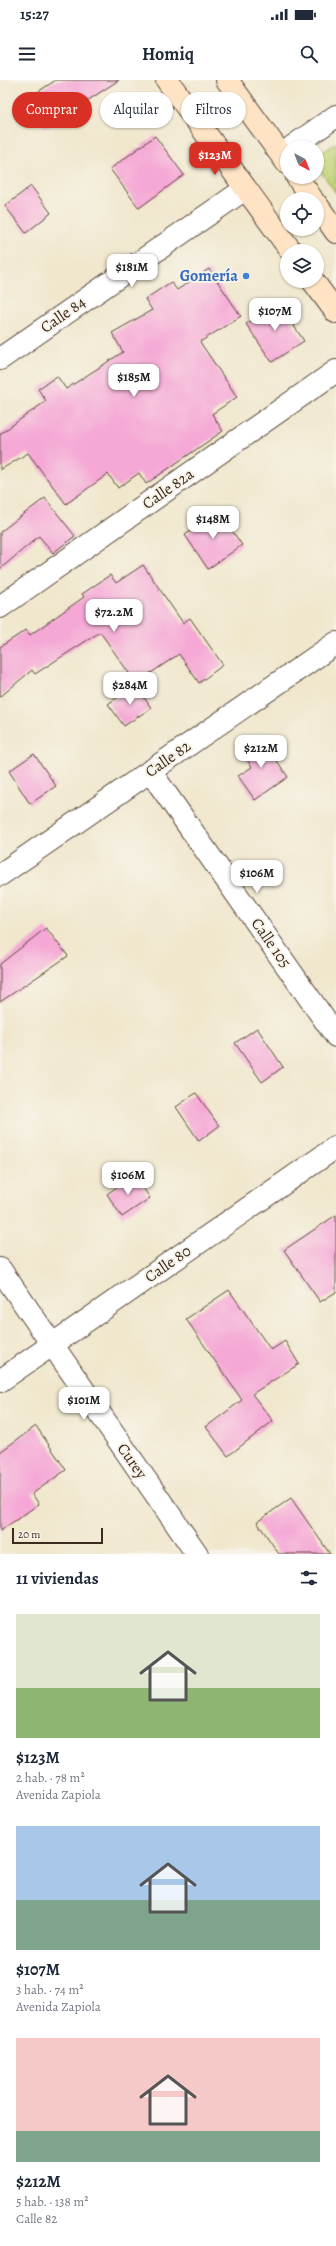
<!DOCTYPE html>
<html lang="es">
<head>
<meta charset="utf-8">
<style>
  :root { --surface:#fff; --page:#f6f6f7; --text:#1f2937; --muted:#747a83; --accent:#d93025 }
  body { margin:0; font-family:Alegreya,serif; background:var(--page); color:var(--text); height:100vh; display:flex; flex-direction:column; font-size:15px; white-space:nowrap }
  * { box-sizing:border-box; margin:0 }
  p { font-size:13px; color:var(--muted) }
  .icon { flex:none; width:22px; height:22px; fill:none; stroke:currentColor; stroke-width:2; stroke-linecap:round; stroke-linejoin:round }
  .map { position:relative; height:1474px; overflow:hidden }
  .drawer { display:flex; flex-direction:column; background:var(--surface); flex:1 }
  .drawer>* { flex:none }
  .top-card { position:absolute; left:12px; top:12px; width:312px; height:36px; display:flex; gap:8px }
  .needle { width:26px; rotate:138deg }
  .buttons { position:absolute; left:280px; top:60px; display:grid; gap:8px }
  .buttons a { display:grid; place-items:center; width:44px; height:44px; border-radius:50%; background:var(--surface); box-shadow:0 1px 3px #0004; font-size:20px }
  .scale { position:absolute; left:12px; bottom:10px; width:91px; box-sizing:border-box; padding-left:4px; border:2px solid #3b2a1e; border-top:0; font-size:11px; line-height:14px; white-space:nowrap; color:#3b2a1e; -webkit-text-stroke:3px #f7f3e8; paint-order:stroke }
  .price { position:absolute; translate:-50% -34px; padding:0 9px; border-radius:8px; background:#fff; color:#222; font-size:13px; line-height:26px; filter:drop-shadow(0 1px 2px #0008) }
  .price::after { content:''; position:absolute; left:50%; top:24px; width:12px; height:9px; margin-left:-6px; background:inherit; clip-path:polygon(0 0,100% 0,50% 100%) }
  .price.on { background:var(--accent); color:#fff }
  ul { padding:0; list-style:none }
  li { display:grid; align-content:center; gap:8px; height:212px; padding:0 16px }
  li span { display:grid; place-items:center; height:124px; border-radius:0px; color:#555 }
  li>.icon { margin-inline-start:auto }
  span .icon { width:72px; height:72px; fill:#fffc; stroke-width:1 }
  li b { font-size:17px }
  h2 { display:flex; justify-content:space-between; align-items:center; height:48px; padding:0 16px; font-size:17px }
  .pill { padding:0 14px; border-radius:18px; background:var(--surface); box-shadow:0 1px 3px #0004; font-size:14px; line-height:36px }
  .pill.on { background:var(--accent); color:#fff }
  .status { display:flex; justify-content:space-between; align-items:center; height:28px; padding:0 20px; background:var(--surface); direction:ltr }
  .status svg { height:11px; fill:currentColor }
  header { display:flex; justify-content:space-between; align-items:center; height:52px; padding:0 16px; background:var(--surface); font-size:18px; font-weight:700 }
  .map>svg:first-child { display:block }
</style>
</head>
<body>
<div class="status"><b>15:27</b><svg viewBox="0 0 49 12"><path d="M0 12V9h3v3zM5 12V6h3v6zM10 12V3h3v9zM15 12V0h3v12zM26 1h20v11H26zM47 4h2v5h-2z"/></svg></div>
<header><svg class="icon" aria-label="menu" viewBox="0 0 24 24"><path d="M4 6h16M4 12h16M4 18h16"/></svg>Homiq<svg class="icon" aria-label="search" viewBox="0 0 24 24"><circle cx="10" cy="10" r="6"/><path d="M15 15l6 6"/></svg></header>
<div class="map">
<svg width="336" height="1474" viewBox="0 0 336 1474">
  <rect width="100%" height="100%" fill="#f7f3e8"/>
  <filter id="ink" filterUnits="userSpaceOnUse"><feTurbulence type="fractalNoise" baseFrequency=".025" numOctaves="2"/><feDisplacementMap in="SourceGraphic" scale="8" xChannelSelector="R" yChannelSelector="G"/><feConvolveMatrix kernelMatrix="1 2 1 2 8 2 1 2 1" color-interpolation-filters="sRGB"/></filter>
  <filter id="wash" filterUnits="userSpaceOnUse"><feTurbulence type="fractalNoise" baseFrequency=".012" numOctaves="4" result="noise"/><feDisplacementMap in="SourceGraphic" scale="16" xChannelSelector="R" yChannelSelector="G"/><feGaussianBlur stdDeviation="0.9" result="paint"/><feColorMatrix in="noise" values="0 0 0 0 0 0 0 0 0 0 0 0 0 0 0 0 0 1.4 0 .05"/><feComposite in="paint" operator="in"/></filter>
  <g filter="url(#wash)">
    <rect width="100%" height="100%" fill="#f0e7cd"/>
    <path fill="#bfd376" stroke="#7d7e4a" d="M 336,63 L 336,113 L 317,86 L 317,76 Z"/>
    <g id="blocks">
      <path fill="#f5a7d5" d="M 56,0 L 119,0 L 46,48 L 27,19 Z
        M 155,56 L 184,95 L 139,128 L 110,89 Z
        M 31,106 L 51,133 L 26,153 L 5,126 Z
        M 209,189 L 241,236 L 200,262 L 237,317 L 212,334 L 223,351 L 146,404 L 139,393 L 118,408 L 108,394 L 66,424 L 28,373 L 0,390 L 0,354 L 46,321 L 38,309 L 57,296 L 66,309 L 123,272 L 112,253 L 152,230 L 145,219 L 171,202 L 177,210 Z
        M 278,222 L 304,261 L 272,282 L 246,244 Z
        M 45,418 L 75,456 L 53,473 L 39,456 L 0,489 L 0,452 Z
        M 219,432 L 242,465 L 208,489 L 185,455 Z
        M 143,485 L 183,543 L 190,538 L 223,585 L 199,603 L 179,574 L 136,603 L 100,552 L 35,594 L 32,590 L 0,617 L 0,567 L 26,550 L 30,555 L 84,517 L 82,514 L 110,495 L 116,503 Z
        M 136,605 L 151,628 L 124,646 L 108,624 Z
        M 260,656 L 288,697 L 255,720 L 238,696 L 252,687 L 240,670 Z
        M 34,674 L 56,706 L 30,724 L 9,691 Z
        M 46,848 L 68,876 L 0,922 L 0,884 Z
        M 257,948 L 283,987 L 262,1002 L 235,963 Z
        M 196,1013 L 219,1046 L 199,1061 L 176,1027 Z
        M 134,1095 L 150,1118 L 122,1137 L 107,1114 Z
        M 336,1135 L 336,1212 L 320,1222 L 284,1170 Z
        M 229,1210 L 271,1270 L 285,1261 L 299,1284 L 252,1314 L 273,1341 L 228,1376 L 206,1347 L 242,1320 L 186,1239 Z
        M 36,1346 L 66,1390 L 32,1414 L 39,1424 L 0,1451 L 0,1372 Z
        M 291,1418 L 330,1474 L 279,1474 L 257,1442 Z"/>
    </g>
  </g>
  <g filter="url(#ink)">
    <use href="#blocks" fill-opacity="0" stroke="#564638" stroke-width="1"/>
    <g fill="none" stroke-linecap="round" stroke-linejoin="round">
      <defs>
        <path id="street" d="M 292,67 L 336,36
          M 0,279 L 245,109
          M 0,527 L 336,291
          M 150,691 L 336,956
          M 0,795 L 336,563
          M 0,1189 L 197,1474
          M 0,1301 L 336,1067"/>
        <path id="secondary" d="M 167,0 L 291,171
          M 227,0 L 287,83
          M 297,97 L 312,119
          M 317,125 L 336,152
          M 313,201 L 336,232"/>
      </defs>
      <use href="#street" stroke="#564638" stroke-width="24"/>
      <use href="#secondary" stroke="#564638" stroke-width="24"/>
      <use href="#street" stroke="#fff" stroke-width="22"/>
      <use href="#secondary" stroke="#fee4c5" stroke-width="22"/>
    </g>
  </g>
  <circle fill="#3f7fe0" stroke="#f7f3e8" stroke-width="1.5" cx="246" cy="196" r="4"/>
  <g text-anchor="middle" dominant-baseline="central" stroke-width="4" stroke-linejoin="round" paint-order="stroke">
    <g font-size="16" font-weight="bold" fill="#366cbe" stroke="#f7f3e8" text-anchor="end">
      <text x="238" y="196">Gomería</text>
    </g>
    <g font-size="16" fill="#3b2a1e" stroke="#f7f3e8">
      <text transform="translate(63 235) rotate(-35)">Calle 84</text>
      <text transform="translate(168 409) rotate(-35)">Calle 82a</text>
      <text transform="translate(168 679) rotate(-35)">Calle 82</text>
      <text transform="translate(271 863) rotate(55)">Calle 105</text>
      <text transform="translate(168 1184) rotate(-35)">Calle 80</text>
      <text transform="translate(132 1381) rotate(55)">Curey</text>
    </g>
  </g>
</svg>
<div class="buttons">
<a><svg class="needle" viewBox="-14 -14 28 28"><path d="M0-13l5 13h-10z" fill="#e53935"/><path d="M0 13l5-13h-10z" fill="#747a83"/></svg></a>
<a><svg class="icon" aria-label="locate" viewBox="0 0 24 24"><circle cx="12" cy="12" r="6"/><path d="M12 2v4M12 18v4M2 12h4M18 12h4"/></svg></a>
<a><svg class="icon" aria-label="layers" viewBox="0 0 24 24"><path d="M12 4l9 5-9 5-9-5zM3 14l9 5 9-5"/></svg></a>
</div>
<div class="scale">20 m</div>
<b class="price on" style="left:215px;top:96px">$123M</b>
<b class="price" style="left:132px;top:208px">$181M</b>
<b class="price" style="left:275px;top:252px">$107M</b>
<b class="price" style="left:134px;top:318px">$185M</b>
<b class="price" style="left:213px;top:460px">$148M</b>
<b class="price" style="left:114px;top:553px">$72.2M</b>
<b class="price" style="left:130px;top:626px">$284M</b>
<b class="price" style="left:261px;top:689px">$212M</b>
<b class="price" style="left:257px;top:814px">$106M</b>
<b class="price" style="left:128px;top:1116px">$106M</b>
<b class="price" style="left:84px;top:1341px">$101M</b>
<div class="top-card">
<a class="pill on">Comprar</a>
<a class="pill">Alquilar</a>
<a class="pill">Filtros</a>
</div>
</div>
<section class="drawer">
<h2>11 viviendas<svg class="icon" aria-label="filters" viewBox="0 0 24 24"><path d="M4 7h16M4 17h16"/><circle cx="9" cy="7" r="2"/><circle cx="15" cy="17" r="2"/></svg></h2>
<ul>
<li><span style="background:linear-gradient(#dfe7d0 60%,#8fb573 0)"><svg class="icon" aria-label="home" viewBox="0 0 24 24"><path d="M3 11l9-7 9 7M6 9v11h12V9"/></svg></span><div><b>$123M</b><p>2 hab. · 78 m²</p><p>Avenida Zapiola</p></div></li>
<li><span style="background:linear-gradient(#a9c7e8 60%,#7fa58c 0)"><svg class="icon" aria-label="home" viewBox="0 0 24 24"><path d="M3 11l9-7 9 7M6 9v11h12V9"/></svg></span><div><b>$107M</b><p>3 hab. · 74 m²</p><p>Avenida Zapiola</p></div></li>
<li><span style="background:linear-gradient(#f6c9c9 75%,#7fa58c 0)"><svg class="icon" aria-label="home" viewBox="0 0 24 24"><path d="M3 11l9-7 9 7M6 9v11h12V9"/></svg></span><div><b>$212M</b><p>5 hab. · 138 m²</p><p>Calle 82</p></div></li>
</ul>
</section>
</body>
</html>
